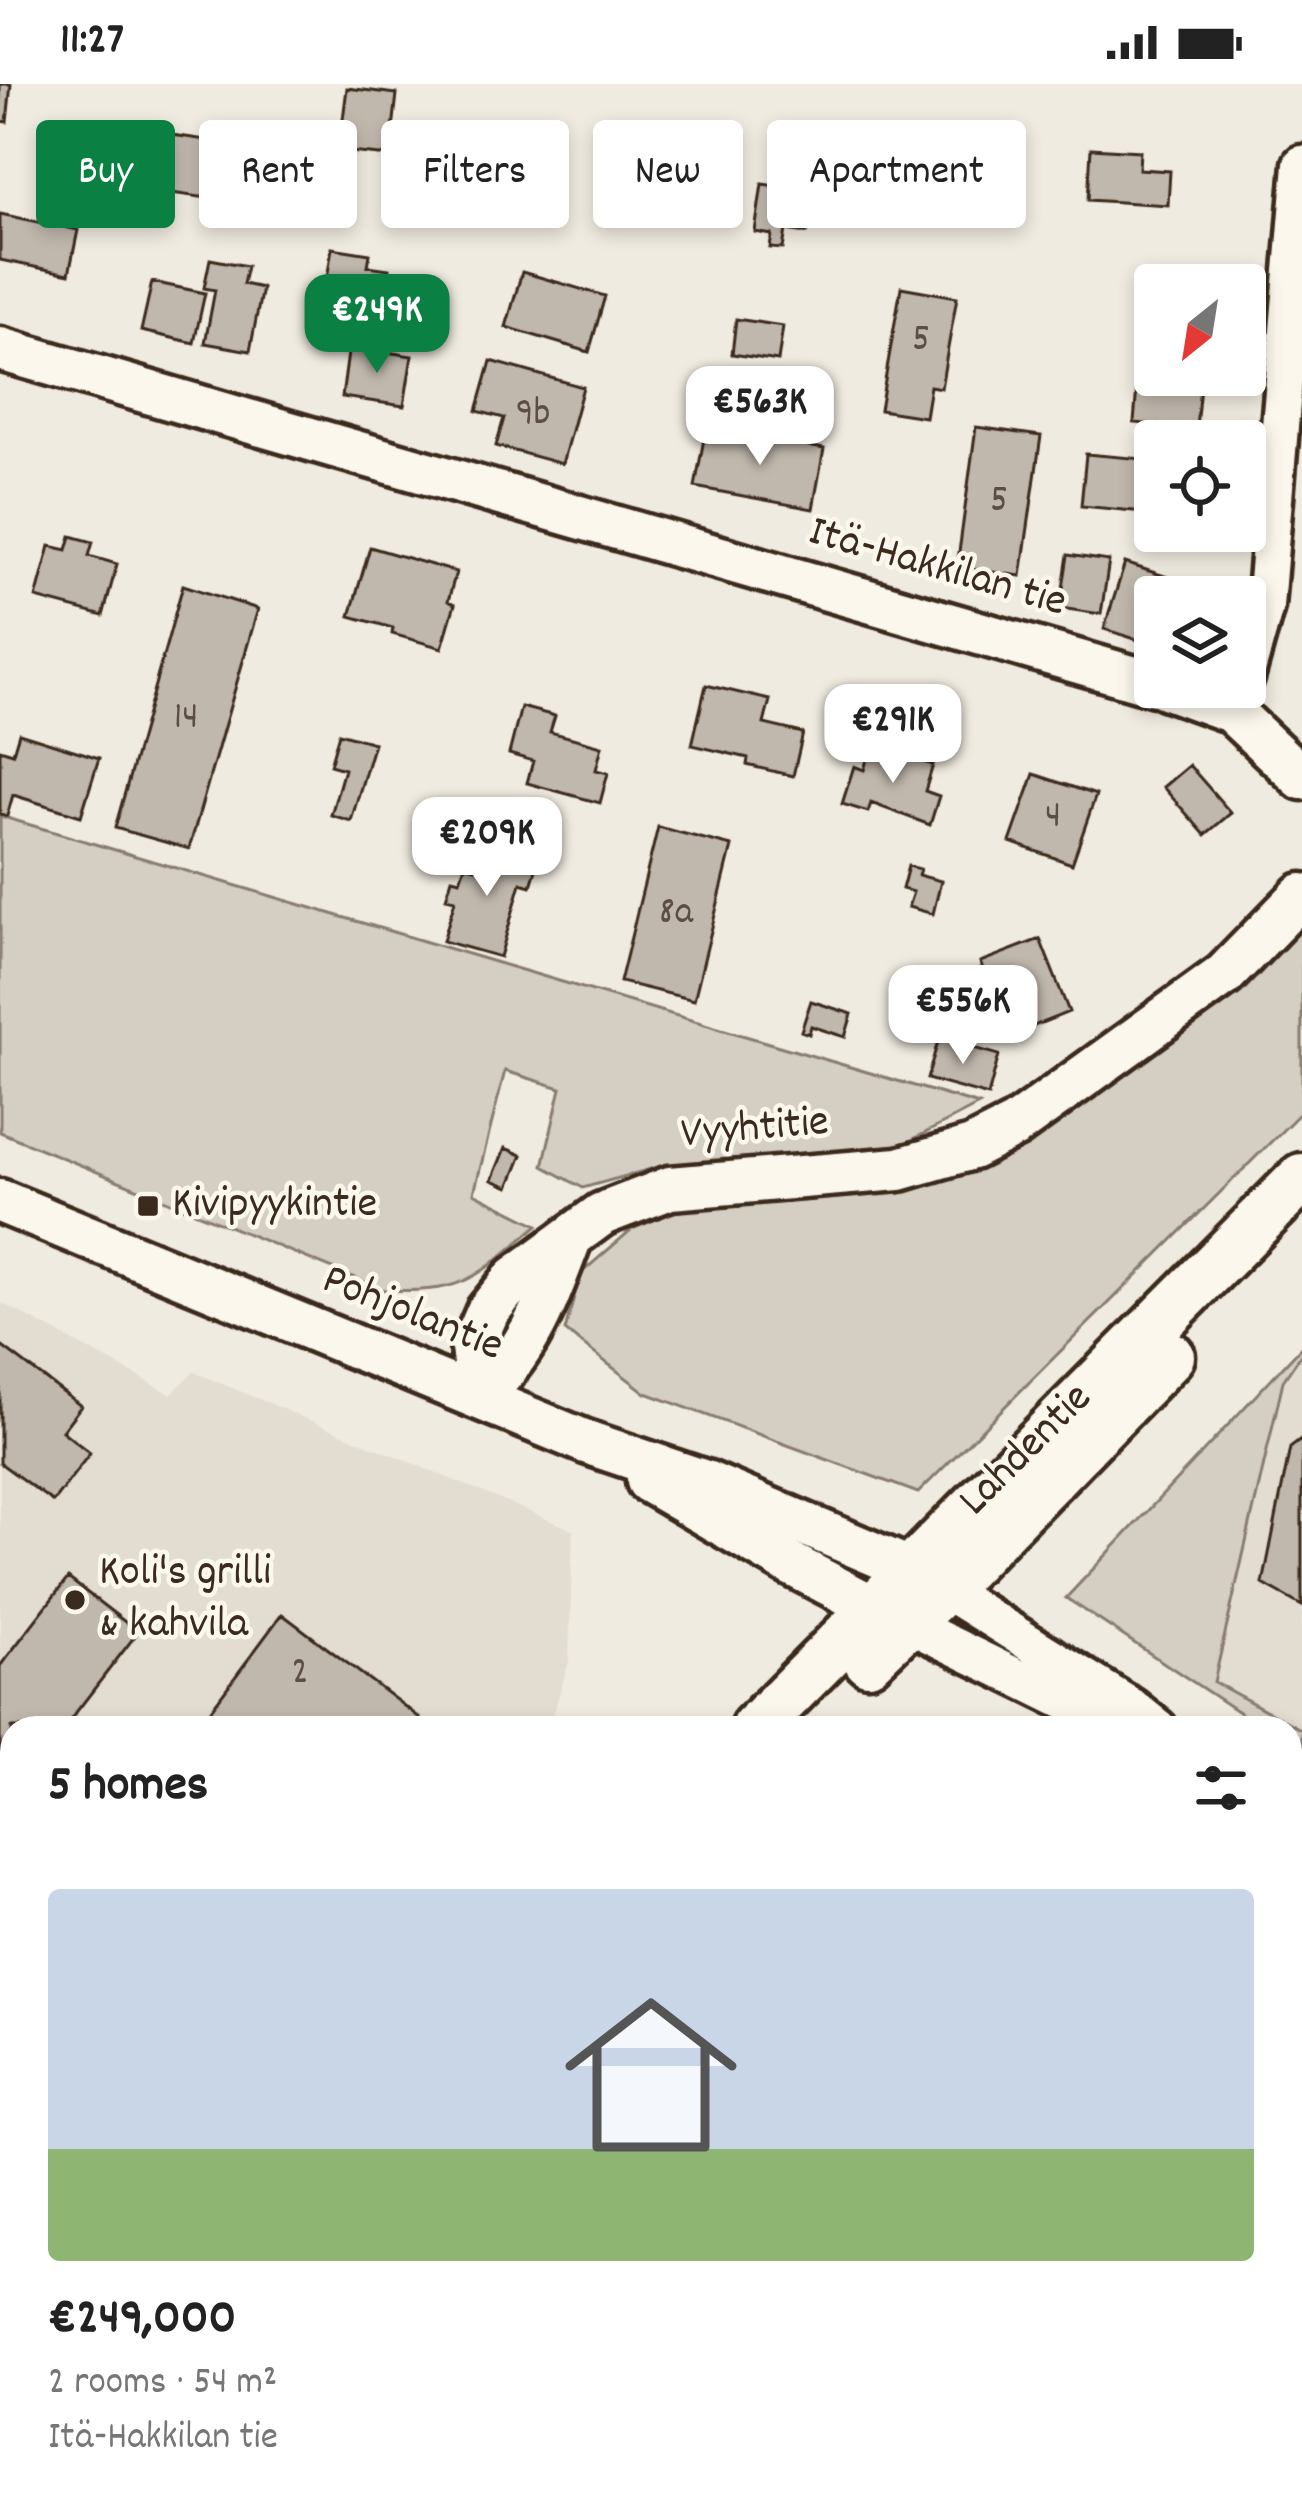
<!DOCTYPE html>
<html lang="en">
<head>
<meta charset="utf-8">
<style>
  :root { --surface:#fff; --page:#f2f2f2; --text:#222; --muted:#767676; --accent:#0b8043 }
  body { margin:0; font-family:Dekko,sans-serif; background:var(--page); color:var(--text); height:100vh; display:flex; flex-direction:column; font-size:45px; white-space:nowrap }
  * { box-sizing:border-box; margin:0 }
  p { font-size:39px; color:var(--muted) }
  .icon { flex:none; width:66px; height:66px; fill:none; stroke:currentColor; stroke-width:2; stroke-linecap:round; stroke-linejoin:round }
  .map { position:relative; flex:1; overflow:hidden }
  .details { position:absolute; left:0px; top:1632px; width:1302px; height:804px; display:flex; flex-direction:column; background:var(--surface); border-radius:36px 36px 0 0; box-shadow:0 6px 18px #0003 }
  .details>* { flex:none }
  .hud { position:absolute; left:36px; top:36px; width:1230px; height:108px; display:flex; gap:24px }
  .needle { width:78px; rotate:210deg }
  .tools { position:absolute; left:1134px; top:180px; display:grid; gap:24px }
  .tools a { display:grid; place-items:center; width:132px; height:132px; border-radius:12px; background:var(--surface); box-shadow:0 6px 18px #0003; font-size:60px }
  .price { position:absolute; translate:-50% -102px; padding:0 27px; border-radius:24px; background:#fff; color:#222; font-size:39px; line-height:78px; filter:drop-shadow(0 3px 6px #0008) }
  .price::after { content:''; position:absolute; left:50%; top:72px; width:36px; height:27px; margin-left:-18px; background:inherit; clip-path:polygon(0 0,100% 0,50% 100%) }
  .price.on { background:var(--accent); color:#fff }
  ul { padding:0; list-style:none }
  li { display:grid; align-content:center; gap:24px; height:636px; padding:0 48px }
  li span { display:grid; place-items:center; height:372px; border-radius:12px; color:#555 }
  li>.icon { margin-inline-start:auto }
  span .icon { width:216px; height:216px; fill:#fffc; stroke-width:1 }
  li b { font-size:51px }
  h2 { display:flex; justify-content:space-between; align-items:center; height:144px; padding:0 48px; font-size:51px }
  .chip { padding:0 42px; border-radius:12px; background:var(--surface); box-shadow:0 6px 18px #0003; font-size:42px; line-height:108px }
  .chip.on { background:var(--accent); color:#fff }
  .status { display:flex; justify-content:space-between; align-items:center; height:84px; padding:0 60px; background:var(--surface); direction:ltr }
  .status svg { height:33px; fill:currentColor }
  .map>svg:first-child { display:block }
</style>
</head>
<body>
<div class="status"><b>11:27</b><svg viewBox="0 0 49 12"><path d="M0 12V9h3v3zM5 12V6h3v6zM10 12V3h3v9zM15 12V0h3v12zM26 1h20v11H26zM47 4h2v5h-2z"/></svg></div>
<div class="map">
<svg width="1302" height="2436" viewBox="0 0 1302 2436">
  <rect width="100%" height="100%" fill="#f0ebe0"/>
  <filter id="ink" filterUnits="userSpaceOnUse"><feTurbulence type="fractalNoise" baseFrequency=".00833" numOctaves="2"/><feDisplacementMap in="SourceGraphic" scale="24" xChannelSelector="R" yChannelSelector="G"/><feConvolveMatrix kernelMatrix="1 2 1 2 8 2 1 2 1" color-interpolation-filters="sRGB"/></filter>
  <g filter="url(#ink)">
    <path fill="#e2dcd1" d="M 0,1218 L 171,1310 L 194,1288 L 573,1446 L 569,1577 L 549,1644 L 12,1644 L 12,2039 L 0,2053 Z
      M 1302,1271 L 1302,1646 L 1214,1598 L 1281,1304 Z
      M 1290,1794 L 1302,1800 L 1302,2290 L 1290,2307 Z"/>
    <path fill="#d5cec3" stroke="#887c70" stroke-width="3" d="M 0,732 L 979,1021 L 898,1063 L 665,1081 L 583,1104 L 543,1082 L 561,1004 L 505,987 L 474,1109 L 538,1141 C 477,1192 468,1210 384,1206 L 0,1048 Z
      M 1302,845 L 1302,1027 L 918,1409 L 646,1309 L 565,1247 L 580,1190 L 632,1145 L 676,1127 L 908,1108 L 980,1084 L 1035,1053 L 1242,908 Z
      M 1302,1262 L 1302,1269 L 1283,1297 L 1214,1598 L 1302,1646 L 1302,1665 L 1290,1658 L 1290,1644 L 1265,1644 L 1246,1633 L 1066,1514 Z
      M 12,2039 L 12,2285 L 0,2300 L 0,2053 Z
      M 86,2424 L 436,2424 L 453,2436 L 75,2436 Z"/>
    <path fill="#c0b8ad" stroke="#3b2a1e" stroke-width="3" d="M 0,0 L 11,0 L 7,38 L 0,37 Z
      M 347,4 L 397,10 L 390,72 L 339,67 Z
      M 85,51 L 102,54 L 97,91 L 56,86 L 60,55 L 84,59 Z
      M 172,51 L 268,65 L 260,121 L 163,108 Z
      M 1091,64 L 1140,67 L 1139,85 L 1170,87 L 1168,121 L 1088,116 Z
      M 762,100 L 812,107 L 807,149 L 786,146 L 783,165 L 770,164 L 772,151 L 755,148 Z
      M 842,100 L 867,105 L 864,123 L 839,119 Z
      M 0,130 L 78,146 L 69,190 L 0,176 Z
      M 332,164 L 370,170 L 368,182 L 389,185 L 382,229 L 323,220 Z
      M 210,175 L 247,182 L 243,200 L 262,204 L 250,267 L 205,259 L 215,206 L 204,204 Z
      M 522,188 L 605,212 L 589,268 L 506,243 Z
      M 152,198 L 205,209 L 194,259 L 141,247 Z
      M 901,203 L 957,213 L 941,304 L 930,302 L 925,333 L 880,326 Z
      M 1143,230 L 1155,231 L 1155,291 L 1201,291 L 1196,344 L 1134,339 Z
      M 736,235 L 783,242 L 778,277 L 732,270 Z
      M 349,262 L 412,272 L 404,322 L 342,313 Z
      M 491,277 L 583,303 L 562,380 L 496,362 L 504,334 L 477,327 Z
      M 976,343 L 1041,352 L 1021,492 L 957,483 Z
      M 706,344 L 824,365 L 813,425 L 695,403 Z
      M 1086,370 L 1144,375 L 1142,401 L 1155,403 L 1155,429 L 1081,422 Z
      M 71,452 L 93,458 L 89,472 L 117,480 L 103,532 L 36,514 L 50,462 L 67,466 Z
      M 370,463 L 456,488 L 448,517 L 455,520 L 442,564 L 392,550 L 393,544 L 350,532 Z
      M 1068,471 L 1109,477 L 1101,530 L 1060,524 Z
      M 1125,479 L 1198,503 L 1195,513 L 1155,513 L 1154,561 L 1104,545 Z
      M 183,501 L 258,525 L 189,765 L 115,744 Z
      M 706,601 L 770,616 L 764,640 L 803,649 L 793,692 L 747,681 L 748,674 L 692,661 Z
      M 521,623 L 555,632 L 550,648 L 602,662 L 596,686 L 608,689 L 600,719 L 527,699 L 533,677 L 509,670 Z
      M 19,649 L 99,674 L 81,732 L 13,711 L 7,732 L 0,730 L 0,665 L 13,669 Z
      M 339,649 L 374,659 L 351,737 L 331,731 L 344,685 L 330,681 Z
      M 871,662 L 933,681 L 925,707 L 939,712 L 930,741 L 871,719 L 868,728 L 842,720 L 854,682 L 864,686 Z
      M 1189,681 L 1231,729 L 1205,751 L 1163,703 Z
      M 1034,690 L 1096,711 L 1072,780 L 1010,758 Z
      M 658,743 L 732,762 L 694,916 L 620,898 Z
      M 482,760 L 539,776 L 531,802 L 521,799 L 500,873 L 443,857 L 455,816 L 446,814 L 452,794 L 460,796 L 465,781 L 475,784 Z
      M 908,782 L 920,785 L 918,791 L 941,797 L 933,830 L 908,823 L 913,808 L 902,805 Z
      M 1040,855 L 1069,928 L 1009,952 L 980,878 Z
      M 811,917 L 852,930 L 845,953 L 811,942 L 809,950 L 801,947 Z
      M 939,954 L 999,971 L 988,1012 L 927,995 Z
      M 505,1064 L 522,1071 L 509,1103 L 492,1096 Z
      M 0,1261 L 81,1322 L 62,1347 L 90,1369 L 53,1418 L 0,1379 Z
      M 1302,1355 L 1302,1522 L 1263,1500 L 1290,1364 Z
      M 68,1494 L 138,1548 L 64,1644 L 12,1644 L 12,1735 L 0,1726 L 0,1582 Z
      M 282,1530 L 420,1634 L 413,1644 L 197,1644 Z
      M 1290,1920 L 1302,1928 L 1302,2234 L 1290,2251 Z
      M 451,2424 L 1166,2424 L 1157,2436 L 467,2436 Z"/>
    <g fill="none" stroke-linecap="round" stroke-linejoin="round">
      <defs>
        <path id="minor" d="M 1245,594 L 1265,522 L 1302,80
          M 924,1493 L 1132,1623 L 1158,1644
          M 886,1529 L 1120,1644
          M 1290,1725 L 1302,1731
          M 1290,2384 L 1302,2367
          M 1253,2436 L 1262,2424"/>
        <path id="tertiary" d="M 0,265 L 1155,600
          M 1165,603 L 1231,627 L 1302,694
          M 0,1117 L 586,1358 L 708,1399 L 912,1486
          M 479,1314 L 472,1264 L 488,1227 L 515,1194 L 602,1130 L 670,1104 L 899,1085 L 972,1064 L 1015,1042 L 1224,891 L 1302,811
          M 479,1314 C 531,1265 546,1218 571,1153
          M 648,1397 L 787,1478 L 875,1524"/>
        <path id="secondary" d="M 868,1576 L 944,1504 L 1170,1272
          M 755,1644 L 1302,1094
          M 0,2436 L 12,2423"/>
      </defs>
      <use href="#minor" stroke="#3b2a1e" stroke-width="45"/>
      <use href="#tertiary" stroke="#3b2a1e" stroke-width="51"/>
      <use href="#secondary" stroke="#3b2a1e" stroke-width="57"/>
      <use href="#minor" stroke="#fbf7ec" stroke-width="36"/>
      <use href="#tertiary" stroke="#fbf7ec" stroke-width="42"/>
      <use href="#secondary" stroke="#fbf7ec" stroke-width="48"/>
    </g>
  </g>
  <g fill="#3b2a1e" stroke="#fbf7ec" stroke-width="4.5">
    <rect x="136" y="1110" width="24" height="24" rx="6"/>
    <circle cx="75" cy="1516" r="12"/>
  </g>
  <g text-anchor="middle" dominant-baseline="central" stroke-width="9" stroke-linejoin="round" paint-order="stroke">
    <g font-size="39" fill="#5c4e42">
      <text x="921" y="257">5</text>
      <text x="533" y="331">9b</text>
      <text x="999" y="418">5</text>
      <text x="186" y="635">14</text>
      <text x="1053" y="734">4</text>
      <text x="676" y="830">8a</text>
      <text x="300" y="1590">2</text>
    </g>
    <g font-size="45" fill="#3b2a1e" stroke="#fbf7ec">
      <text transform="translate(937 485) rotate(16)">Itä-Hakkilan tie</text>
      <text transform="translate(755 1046) rotate(-5)">Vyyhtitie</text>
      <text transform="translate(412 1231) rotate(22)">Pohjolantie</text>
      <text transform="translate(1027 1367) rotate(-45)">Lahdentie</text>
    </g>
    <g font-size="45" fill="#3b2a1e" stroke="#fbf7ec" text-anchor="start">
      <text x="172" y="1122">Kivipyykintie</text>
      <text x="99" y="1490">Koli's grilli<tspan x="99" dy="52">&amp; kahvila</tspan></text>
    </g>
  </g>
</svg>
<div class="tools">
<a><svg class="needle" viewBox="-14 -14 28 28"><path d="M0-13l5 13h-10z" fill="#e53935"/><path d="M0 13l5-13h-10z" fill="#767676"/></svg></a>
<a><svg class="icon" aria-label="locate" viewBox="0 0 24 24"><circle cx="12" cy="12" r="6"/><path d="M12 2v4M12 18v4M2 12h4M18 12h4"/></svg></a>
<a><svg class="icon" aria-label="layers" viewBox="0 0 24 24"><path d="M12 4l9 5-9 5-9-5zM3 14l9 5 9-5"/></svg></a>
</div>
<b class="price on" style="left:377px;top:292px">€249K</b>
<b class="price" style="left:760px;top:384px">€563K</b>
<b class="price" style="left:893px;top:702px">€291K</b>
<b class="price" style="left:487px;top:815px">€209K</b>
<b class="price" style="left:963px;top:983px">€556K</b>
<div class="hud">
<a class="chip on">Buy</a>
<a class="chip">Rent</a>
<a class="chip">Filters</a>
<a class="chip">New</a>
<a class="chip">Apartment</a>
</div>
<section class="details">
<h2>5 homes<svg class="icon" aria-label="filters" viewBox="0 0 24 24"><path d="M4 7h16M4 17h16"/><circle cx="9" cy="7" r="2"/><circle cx="15" cy="17" r="2"/></svg></h2>
<ul>
<li><span style="background:linear-gradient(#c9d6e8 70%,#8fb573 0)"><svg class="icon" aria-label="home" viewBox="0 0 24 24"><path d="M3 11l9-7 9 7M6 9v11h12V9"/></svg></span><div><b>€249,000</b><p>2 rooms · 54 m²</p><p>Itä-Hakkilan tie</p></div></li>
</ul>
</section>
</div>
</body>
</html>
